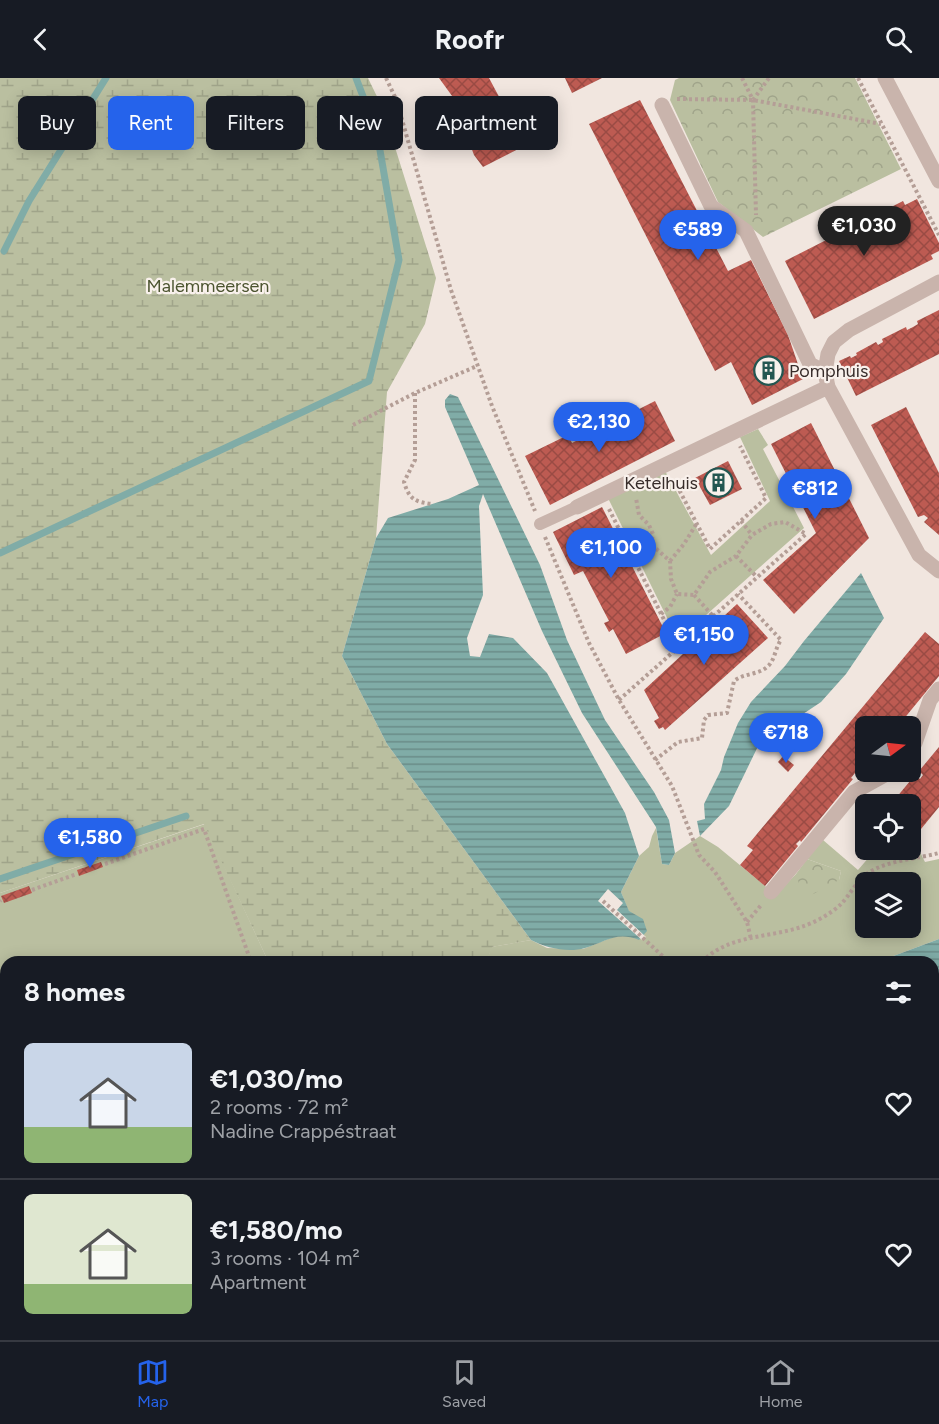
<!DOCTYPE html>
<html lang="en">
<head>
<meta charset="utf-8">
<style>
  :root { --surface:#171b24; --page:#20242c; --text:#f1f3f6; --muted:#9ea1a6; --line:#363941; --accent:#2563eb }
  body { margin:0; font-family:Figtree,sans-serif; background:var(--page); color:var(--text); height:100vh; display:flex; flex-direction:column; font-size:22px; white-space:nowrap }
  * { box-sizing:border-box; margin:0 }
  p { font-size:20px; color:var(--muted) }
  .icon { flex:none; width:33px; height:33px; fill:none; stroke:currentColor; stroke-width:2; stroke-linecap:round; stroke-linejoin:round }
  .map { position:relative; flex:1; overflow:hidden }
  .details { position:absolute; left:0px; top:878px; width:939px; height:386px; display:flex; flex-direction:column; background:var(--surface); border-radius:18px 18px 0 0; box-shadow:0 3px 15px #0003 }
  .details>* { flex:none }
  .guide { position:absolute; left:18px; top:18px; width:600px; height:54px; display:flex; gap:12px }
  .needle { width:39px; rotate:75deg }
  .controls { position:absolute; left:855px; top:638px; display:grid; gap:12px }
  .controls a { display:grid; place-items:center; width:66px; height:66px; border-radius:9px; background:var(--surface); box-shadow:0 3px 15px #0003; font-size:30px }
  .price { position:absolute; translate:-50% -51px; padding:0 14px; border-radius:21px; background:var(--accent); color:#fff; font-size:20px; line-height:39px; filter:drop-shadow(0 2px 3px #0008) }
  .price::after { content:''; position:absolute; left:50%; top:36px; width:18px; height:14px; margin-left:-9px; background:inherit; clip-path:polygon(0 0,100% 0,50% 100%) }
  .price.selected { background:#222; color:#fff }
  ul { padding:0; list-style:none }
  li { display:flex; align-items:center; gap:18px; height:150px; padding:0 24px }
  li+li { border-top:2px solid var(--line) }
  li span { display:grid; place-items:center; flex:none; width:168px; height:120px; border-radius:9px; color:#555 }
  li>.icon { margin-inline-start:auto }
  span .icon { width:72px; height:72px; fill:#fffc; stroke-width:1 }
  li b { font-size:26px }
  h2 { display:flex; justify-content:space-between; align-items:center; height:72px; padding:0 24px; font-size:26px }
  .chip { padding:0 21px; border-radius:9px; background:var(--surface); box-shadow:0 3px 15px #0003; font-size:21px; line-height:54px }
  .chip.selected { background:var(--accent); color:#fff }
  header { display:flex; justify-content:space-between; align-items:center; height:78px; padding:0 24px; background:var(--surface); font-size:27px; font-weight:700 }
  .menu { display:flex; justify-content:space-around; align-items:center; height:84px; border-top:2px solid var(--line); background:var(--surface); font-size:16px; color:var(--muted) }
  .menu a { display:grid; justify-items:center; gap:3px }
  .menu .selected { color:var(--accent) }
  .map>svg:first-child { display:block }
</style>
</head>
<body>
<header><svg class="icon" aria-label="back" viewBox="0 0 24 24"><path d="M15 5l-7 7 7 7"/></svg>Roofr<svg class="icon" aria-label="search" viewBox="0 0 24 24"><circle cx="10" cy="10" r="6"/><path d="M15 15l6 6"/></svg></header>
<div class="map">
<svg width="939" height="1262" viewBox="0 0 939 1262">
  <defs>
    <pattern id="wetland-marsh" width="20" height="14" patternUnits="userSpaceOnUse" patternTransform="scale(1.5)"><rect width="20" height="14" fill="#babfa0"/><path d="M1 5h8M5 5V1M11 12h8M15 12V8" fill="none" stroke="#a0a48a"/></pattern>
    <pattern id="park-crowns" width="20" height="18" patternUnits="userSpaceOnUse" patternTransform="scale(1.5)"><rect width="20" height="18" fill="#babfa0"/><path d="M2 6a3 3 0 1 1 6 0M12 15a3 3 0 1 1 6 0" fill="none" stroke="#a0a48a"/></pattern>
    <pattern id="water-rules" width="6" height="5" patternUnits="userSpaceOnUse" patternTransform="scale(1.5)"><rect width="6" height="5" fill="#80aca7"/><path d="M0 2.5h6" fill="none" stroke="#6a8c88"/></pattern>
    <pattern id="building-cross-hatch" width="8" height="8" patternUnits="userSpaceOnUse" patternTransform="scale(1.5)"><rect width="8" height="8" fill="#bd5b52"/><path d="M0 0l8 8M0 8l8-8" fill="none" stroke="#9a4b44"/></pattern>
  </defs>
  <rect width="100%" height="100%" fill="#f1e6df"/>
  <path fill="#babfa0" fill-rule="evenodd" d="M 758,351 L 768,367 L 763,371 L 804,450 L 678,562 L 607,418 L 664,391 L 711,477 L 770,423 L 740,359 Z
    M 205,746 L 268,883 L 6,884 L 6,1103 L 0,1107 L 0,815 Z
    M 656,750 L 662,786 L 669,787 L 675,775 L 700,758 L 718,769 L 776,817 L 796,796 L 839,802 L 841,793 L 807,781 L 823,762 L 858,792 L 876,771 L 910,771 L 911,764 L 919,772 L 925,784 L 939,781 L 939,861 L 880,883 L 487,884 L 491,869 L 531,862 L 547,870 L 583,871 L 613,859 L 627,857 L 629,834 L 621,814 L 639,778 L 649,769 L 652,758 ZM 866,804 L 910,804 L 910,849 L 866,849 Z
    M 362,1257 L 449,1257 L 439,1262 L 359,1262 Z"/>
  <path fill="url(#wetland-marsh)" d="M 0,0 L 368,0 L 383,31 L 436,200 L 425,246 L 387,314 L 376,460 L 342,578 L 387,666 L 531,862 L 492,869 L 487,883 L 268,883 L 204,746 L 0,815 Z"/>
  <path fill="url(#park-crowns)" d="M 679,0 L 855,0 L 901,91 L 763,159 L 718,124 L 670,22 L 675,2 Z
    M 807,781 L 841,793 L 839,802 L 804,821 L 796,796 Z"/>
  <path fill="url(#water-rules)" d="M 450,316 L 458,319 L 540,487 L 567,562 L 605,642 L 654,714 L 669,742 L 675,775 L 669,787 L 662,786 L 656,749 L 582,635 L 542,553 L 483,416 L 479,428 L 483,517 L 467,560 L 470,578 L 480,579 L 489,556 L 513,560 L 547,595 L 625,735 L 639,778 L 621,814 L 629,833 L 643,841 L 647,853 L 639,862 C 616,853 606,864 585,870 C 568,875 546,870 531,862 L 387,666 L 342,578 L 376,460 L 388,440 L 448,421 L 479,407 L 445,329 L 445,322 Z
    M 861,495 L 884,540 L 846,596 L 821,624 L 800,638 L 762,660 L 729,728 L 700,758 L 697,743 L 705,741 L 704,726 L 721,692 L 724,679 L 738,645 L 751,624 L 785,588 L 804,563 Z
    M 939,861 L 939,915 L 933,917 L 933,884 L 880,883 Z
    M 6,1145 L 6,1206 L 0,1210 L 0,1149 Z"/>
  <path fill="#f1e6df" d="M 608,811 L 623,825 L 617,832 L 646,859 L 642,862 L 598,823 Z"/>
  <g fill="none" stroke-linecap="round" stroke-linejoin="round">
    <path stroke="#80aca7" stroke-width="7" d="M 4,173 L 29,123 L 106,0
      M 0,475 L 369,303 L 399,182 L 377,55 L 356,0
      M 0,801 L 186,738
      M 0,1121 L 6,1116"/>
  </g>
  <path fill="url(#building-cross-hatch)" d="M 439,0 L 489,0 L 511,41 L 513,41 L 516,45 L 524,68 L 483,89 L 474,77 L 471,69 L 465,72 L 459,60 L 466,56 L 455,22 Z
    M 565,0 L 602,0 L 572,15 Z
    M 640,22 L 728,193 L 751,182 L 788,257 L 803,301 L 752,327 L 731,284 L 715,293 L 589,46 Z
    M 917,121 L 939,165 L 939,173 L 931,177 L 933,181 L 814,241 L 785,183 L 903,123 L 905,127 Z
    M 939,232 L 939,276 L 856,318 L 839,283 L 850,278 L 851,280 L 857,277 L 856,275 L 876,264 L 878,267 L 883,264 L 882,261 L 906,249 L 907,252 L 913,249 L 918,246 L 917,243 Z
    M 655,323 L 675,363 L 550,427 L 525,378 L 568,357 L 572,365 Z
    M 906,329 L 939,395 L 939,457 L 924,444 L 928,440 L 924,437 L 918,439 L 871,347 Z
    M 811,345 L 869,460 L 794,536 L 763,502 L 816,455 L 771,366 Z
    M 728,383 L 742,411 L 710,427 L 695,400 Z
    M 602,429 L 666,555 L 626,576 L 613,551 L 609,554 L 604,545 L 609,543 L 583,493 L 574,497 L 553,454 Z
    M 737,526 L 768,560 L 665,652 L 663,649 L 659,651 L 654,643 L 659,640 L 644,612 Z
    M 925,554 L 939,566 L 939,598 L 898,648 L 866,648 L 866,687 L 857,697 L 855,695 L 851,700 L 853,701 L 801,764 L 800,762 L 796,766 L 798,768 L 765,808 L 740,787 L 753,772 L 747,768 Z
    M 804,653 L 812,660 L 803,671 L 795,664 Z
    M 939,669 L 939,729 L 912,762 L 910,726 L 891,726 L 915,697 L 920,701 L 923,697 L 919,693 Z
    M 783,678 L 794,687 L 788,694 L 778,684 Z
    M 101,784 L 103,789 L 79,798 L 77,792 Z
    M 29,808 L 32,815 L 4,825 L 1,818 Z
    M 939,973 L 939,1003 L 933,1006 L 933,976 Z
    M 0,1051 L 6,1067 L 6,1075 L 0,1077 Z
    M 939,1135 L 939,1151 L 935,1153 L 933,1139 Z
    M 939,1156 L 939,1171 L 935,1173 L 933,1168 L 933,1159 Z
    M 939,1215 L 939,1246 L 933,1249 L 933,1218 Z
    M 198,1257 L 256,1257 L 247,1262 L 189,1262 Z
    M 572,1257 L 630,1257 L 620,1262 L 562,1262 Z
    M 759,1257 L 782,1257 L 784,1262 L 753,1262 L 759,1259 Z
    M 882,1257 L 919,1257 L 909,1262 L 884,1262 Z"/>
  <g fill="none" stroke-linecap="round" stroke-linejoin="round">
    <path stroke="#b49e96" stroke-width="4" stroke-dasharray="3 3" stroke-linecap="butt" d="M 386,0 L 396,21 L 451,212 L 492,328 L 535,433
      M 742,0 L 753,22 L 756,137
      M 858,0 L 939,157
      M 677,21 L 753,22 L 881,46
      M 753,22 L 769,0
      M 715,168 L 729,161
      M 415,315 L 415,382 L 404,404 C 409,421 415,424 432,426
      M 353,347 L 415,315 L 477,288
      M 674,402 L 710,471 L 766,420 L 740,368
      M 609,431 L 678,570
      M 741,443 L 752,457
      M 545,459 L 589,565 L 619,622 L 672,708 L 699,777 L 715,794 L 747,844 L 751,861
      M 736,478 L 757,499
      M 670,483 L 684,466 L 697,445
      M 636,485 L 650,473 L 653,456 L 649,447 L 639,437 L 636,420
      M 694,517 L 713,538
      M 661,536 L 670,529 L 677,516
      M 619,622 L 806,456 L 785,444 L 771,446 L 752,457 L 736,478 L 710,494 L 694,517 L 677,516 L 671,501 L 670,483 L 651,466
      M 655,682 L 678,664 L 702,660 L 704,642 L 708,637 L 727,635 L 734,603 C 744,595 758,597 767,589 C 775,583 775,570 781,562 L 738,516
      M 105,786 L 204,751 L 251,884
      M 32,812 L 77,796
      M 0,823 L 1,822
      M 603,823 L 669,884
      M 747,844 L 762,826
      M 702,884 C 727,857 768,860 801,849 C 814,845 831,836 841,826 C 850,817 857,802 868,795 C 888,782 917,781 939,775
      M 933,940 L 939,937
      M 0,1034 L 6,1032
      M 0,1136 L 6,1132
      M 933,1156 L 939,1153
      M 0,1229 L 6,1225
      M 861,1260 L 862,1262
      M 700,1262 L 710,1257"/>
    <path stroke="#c9b4ac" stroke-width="12" d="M 540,446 L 577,429
      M 172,1257 L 174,1262
      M 66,1261 L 74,1257"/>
    <path stroke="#c9b4ac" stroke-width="15" d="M 885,0 L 939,103
      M 662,27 L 711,128 L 746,153 L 810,286 L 825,294
      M 939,204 L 849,252 L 834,264 L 828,276 L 825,294 L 828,309 L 919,477 L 939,493
      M 577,429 L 828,309
      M 910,670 L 915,665 L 930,622 L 939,611
      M 771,814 L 854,714 L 892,693
      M 933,1044 L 939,1042
      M 330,1257 L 332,1262
      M 308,1262 L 318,1257
      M 457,1262 L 467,1257"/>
  </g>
  <defs>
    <symbol id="building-ring" viewBox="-11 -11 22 22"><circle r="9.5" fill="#f9f1ec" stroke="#235651" stroke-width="1.5"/><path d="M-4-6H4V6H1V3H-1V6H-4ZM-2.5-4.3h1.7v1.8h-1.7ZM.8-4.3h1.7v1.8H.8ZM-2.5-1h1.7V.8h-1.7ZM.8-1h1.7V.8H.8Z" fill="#235651"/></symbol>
  </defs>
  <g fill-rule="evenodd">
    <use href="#building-ring" x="752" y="276" width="33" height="33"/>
    <use href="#building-ring" x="702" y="388" width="33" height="33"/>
  </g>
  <g text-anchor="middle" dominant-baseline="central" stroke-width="4.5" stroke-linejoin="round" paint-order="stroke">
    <g font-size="18" fill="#4c5430" stroke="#f9f1ec">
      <text x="208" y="208">Malemmeersen</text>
    </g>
    <g font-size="18" fill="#372c2a" stroke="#f9f1ec" text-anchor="start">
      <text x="789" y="293">Pomphuis</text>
      <text x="698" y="405" text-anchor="end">Ketelhuis</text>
    </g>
  </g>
</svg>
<div class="controls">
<a><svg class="needle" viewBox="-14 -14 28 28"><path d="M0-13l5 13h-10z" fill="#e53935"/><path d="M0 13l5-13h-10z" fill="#9ea1a6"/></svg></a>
<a><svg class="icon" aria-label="locate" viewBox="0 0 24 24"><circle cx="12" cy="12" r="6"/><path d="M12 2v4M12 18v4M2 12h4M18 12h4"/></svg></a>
<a><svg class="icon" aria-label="layers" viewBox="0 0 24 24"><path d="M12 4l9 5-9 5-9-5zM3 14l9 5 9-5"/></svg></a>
</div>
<b class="price selected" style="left:864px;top:179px">€1,030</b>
<b class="price" style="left:698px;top:183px">€589</b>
<b class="price" style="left:599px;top:375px">€2,130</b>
<b class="price" style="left:815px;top:442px">€812</b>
<b class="price" style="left:611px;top:501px">€1,100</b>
<b class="price" style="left:704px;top:588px">€1,150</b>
<b class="price" style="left:786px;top:686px">€718</b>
<b class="price" style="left:90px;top:791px">€1,580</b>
<div class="guide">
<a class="chip">Buy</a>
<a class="chip selected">Rent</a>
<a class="chip">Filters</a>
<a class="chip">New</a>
<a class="chip">Apartment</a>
</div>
<section class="details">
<h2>8 homes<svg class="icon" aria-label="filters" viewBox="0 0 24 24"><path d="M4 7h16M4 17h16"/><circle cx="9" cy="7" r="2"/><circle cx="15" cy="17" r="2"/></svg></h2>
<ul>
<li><span style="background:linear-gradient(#c9d6e8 70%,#8fb573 0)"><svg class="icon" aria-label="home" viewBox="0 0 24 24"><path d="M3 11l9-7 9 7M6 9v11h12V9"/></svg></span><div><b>€1,030/mo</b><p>2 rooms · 72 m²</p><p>Nadine Crappéstraat</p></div><svg class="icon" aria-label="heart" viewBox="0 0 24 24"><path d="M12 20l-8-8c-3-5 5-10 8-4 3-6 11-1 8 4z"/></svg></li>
<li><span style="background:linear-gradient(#dfe7d0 75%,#8fb573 0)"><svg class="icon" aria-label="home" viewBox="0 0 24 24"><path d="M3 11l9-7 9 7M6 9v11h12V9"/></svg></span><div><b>€1,580/mo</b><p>3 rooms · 104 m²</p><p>Apartment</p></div><svg class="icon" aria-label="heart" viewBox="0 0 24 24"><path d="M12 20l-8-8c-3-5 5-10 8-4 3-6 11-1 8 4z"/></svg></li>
</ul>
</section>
</div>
<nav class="menu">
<a class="selected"><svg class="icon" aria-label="map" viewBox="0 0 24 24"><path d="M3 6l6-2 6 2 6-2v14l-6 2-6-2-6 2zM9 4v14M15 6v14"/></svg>Map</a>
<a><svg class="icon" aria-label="saved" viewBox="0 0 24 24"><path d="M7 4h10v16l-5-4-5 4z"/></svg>Saved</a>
<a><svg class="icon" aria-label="home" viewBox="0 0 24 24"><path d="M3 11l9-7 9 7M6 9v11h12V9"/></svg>Home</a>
</nav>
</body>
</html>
